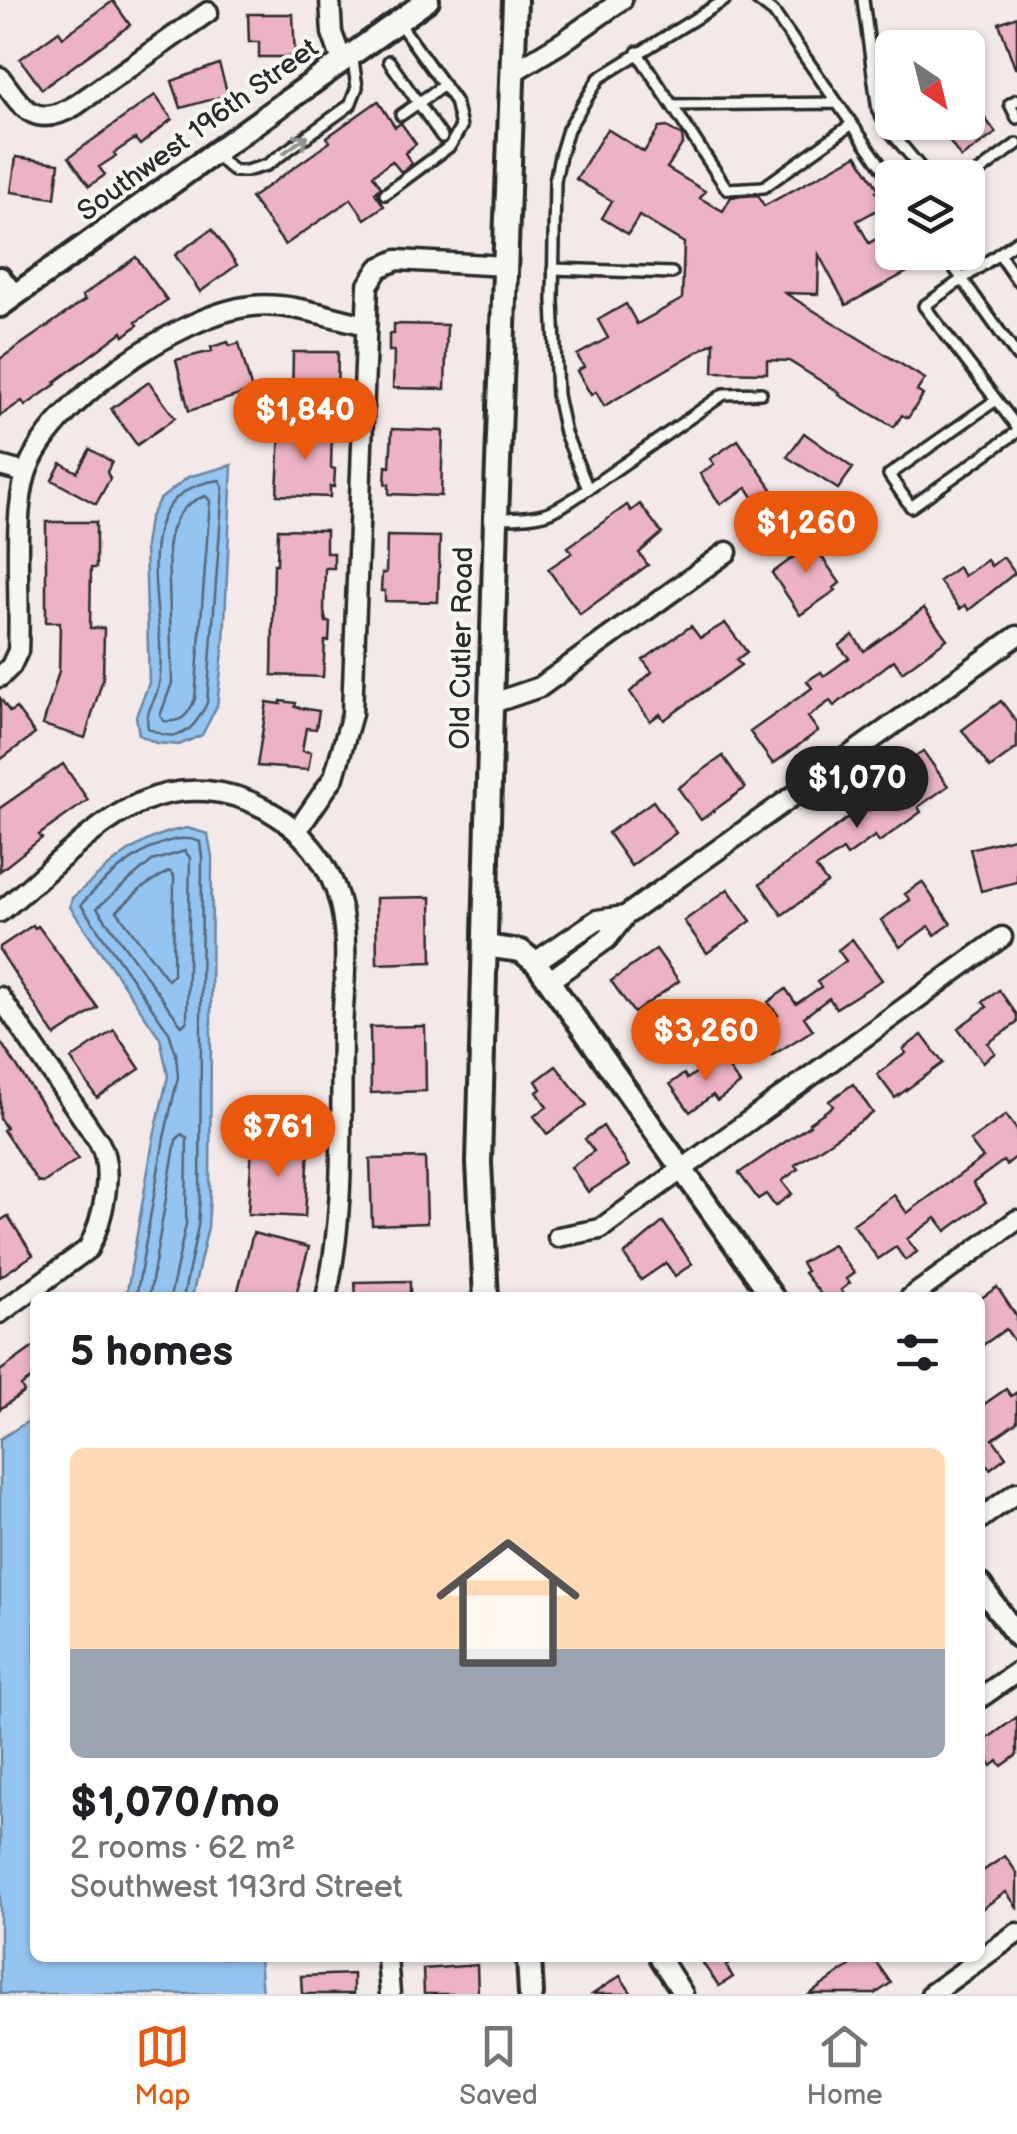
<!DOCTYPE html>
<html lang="en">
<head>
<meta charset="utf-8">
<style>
  :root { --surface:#fff; --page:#f6f6f6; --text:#202124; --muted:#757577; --line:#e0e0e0; --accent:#ea580c }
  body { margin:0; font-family:"Balsamiq Sans",sans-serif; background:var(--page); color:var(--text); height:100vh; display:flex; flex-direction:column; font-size:38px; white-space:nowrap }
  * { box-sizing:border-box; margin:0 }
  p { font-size:32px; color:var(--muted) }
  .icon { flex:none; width:55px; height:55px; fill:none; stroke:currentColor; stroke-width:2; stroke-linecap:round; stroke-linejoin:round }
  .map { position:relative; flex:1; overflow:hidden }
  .sheet { position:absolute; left:30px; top:1292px; width:955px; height:670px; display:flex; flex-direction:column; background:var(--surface); border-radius:15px; box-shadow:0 2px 8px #0004 }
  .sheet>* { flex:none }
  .needle { width:65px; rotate:145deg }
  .buttons { position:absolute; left:875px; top:30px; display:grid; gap:20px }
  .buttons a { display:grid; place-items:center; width:110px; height:110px; border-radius:15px; background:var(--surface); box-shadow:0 2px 8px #0004; font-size:50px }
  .price { position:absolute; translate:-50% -85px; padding:0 22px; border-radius:35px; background:var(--accent); color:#fff; font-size:32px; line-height:65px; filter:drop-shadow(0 2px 5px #0008) }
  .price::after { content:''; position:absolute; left:50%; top:60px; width:30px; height:22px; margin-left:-15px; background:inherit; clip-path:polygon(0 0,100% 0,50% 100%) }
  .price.active { background:#222; color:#fff }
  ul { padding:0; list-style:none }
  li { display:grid; align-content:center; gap:20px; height:530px; padding:0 40px }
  li span { display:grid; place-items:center; height:310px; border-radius:15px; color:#555 }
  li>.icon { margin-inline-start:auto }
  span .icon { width:180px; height:180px; fill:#fffc; stroke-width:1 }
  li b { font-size:42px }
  h2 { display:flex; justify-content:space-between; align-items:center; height:120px; padding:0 40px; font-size:42px }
  .menu { display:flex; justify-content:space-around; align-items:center; height:140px; border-top:2px solid var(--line); background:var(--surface); font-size:28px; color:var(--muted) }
  .menu a { display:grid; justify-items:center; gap:5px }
  .menu .active { color:var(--accent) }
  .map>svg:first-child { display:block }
</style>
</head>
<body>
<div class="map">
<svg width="1017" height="1994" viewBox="0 0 1017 1994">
  <rect width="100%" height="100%" fill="#f4e9e9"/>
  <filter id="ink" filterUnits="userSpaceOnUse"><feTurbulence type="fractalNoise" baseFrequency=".01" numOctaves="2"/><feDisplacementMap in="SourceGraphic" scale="20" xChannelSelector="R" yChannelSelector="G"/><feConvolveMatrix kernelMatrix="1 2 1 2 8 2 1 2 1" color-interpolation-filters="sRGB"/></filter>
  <g filter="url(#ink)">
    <path fill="#94c4f0" stroke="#6a87a1" stroke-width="2.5" d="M 232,465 L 224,642 L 217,706 L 202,735 L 179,745 L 156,743 L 139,735 L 136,716 L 149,683 L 145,546 L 149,519 L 159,500 L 188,477 Z
      M 187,828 L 208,834 L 212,857 L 210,1195 L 208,1227 L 192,1297 L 126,1297 L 154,1136 L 168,1076 L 160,1038 L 70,907 L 72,898 C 110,866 136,836 187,828 Z
      M 35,1417 L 35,1958 L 259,1958 L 262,1994 L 0,1994 L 0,1439 Z"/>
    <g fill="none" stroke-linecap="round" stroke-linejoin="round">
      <path stroke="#55687a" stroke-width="2.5" d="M 220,480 L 223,488 L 207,703 C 194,730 179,746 148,728 C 144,710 157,700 159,684 C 170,617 116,492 220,480 Z
        M 206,496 L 210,501 L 195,699 C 188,715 183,723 164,721 L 160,716 L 172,683 L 168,548 C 171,524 180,503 206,496 Z
        M 185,851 L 190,858 L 187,1021 L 182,1026 L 97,908 L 152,861 Z
        M 169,871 L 174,876 L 173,975 L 168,980 L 117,911 L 142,888 Z
        M 136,1298 L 164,1138 L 178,1077 L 176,1054 L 169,1032 L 81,905 C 103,879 164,825 200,842 L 202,857 L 200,1195 L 198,1226 L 183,1298
        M 149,1298 L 176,1140 L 182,1134 L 187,1138 L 186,1224 L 170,1298"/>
    </g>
    <path fill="#ecb3c5" stroke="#2b2b2b" stroke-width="2.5" d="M 113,1 L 130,25 L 42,89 L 20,59 L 59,31 L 63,37 Z
      M 248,14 L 293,14 L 295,57 L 259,57 L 259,42 L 249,42 Z
      M 1017,16 L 1017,68 L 1015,68 L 999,23 Z
      M 219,64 L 228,95 L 181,108 L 172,81 Z
      M 155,95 L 172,119 L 140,145 L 135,139 L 114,153 L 116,156 L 99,167 L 105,175 L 89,186 L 69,157 Z
      M 378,101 L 395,127 L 401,123 L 416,144 L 405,153 L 412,164 L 401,172 L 392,161 L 373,175 L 381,187 L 375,193 L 384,206 L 365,219 L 351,199 L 285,245 L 251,198 L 330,142 L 327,137 Z
      M 968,107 L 976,118 L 982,114 L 996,133 L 961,158 L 936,122 L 968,122 Z
      M 667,127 L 682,136 L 683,143 L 667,168 L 705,191 L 700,198 L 723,211 L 731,197 L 758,195 L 764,206 L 857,155 L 879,190 L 876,192 L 884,206 L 857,221 L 869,243 L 892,230 L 892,252 L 927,252 L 905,264 L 909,271 L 846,305 L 819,255 L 818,294 L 785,293 L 925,379 L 917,391 L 923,395 L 908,418 L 902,415 L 894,427 L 839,395 L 840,393 L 789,361 L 767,360 L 767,373 L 713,372 L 714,342 L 604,406 L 596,392 L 591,395 L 577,371 L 584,367 L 577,355 L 608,338 L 598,320 L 626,304 L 637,324 L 682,299 L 684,243 L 639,216 L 628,234 L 602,218 L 612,201 L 576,179 L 607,129 L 644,152 L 659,128 Z
      M 16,157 L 59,163 L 55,198 L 11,192 Z
      M 212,229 L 237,265 L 200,292 L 175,255 Z
      M 136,257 L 167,300 L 136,322 L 138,325 L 124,336 L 122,332 L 55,382 L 56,384 L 25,406 L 22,401 L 0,416 L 0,359 L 85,300 L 82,296 Z
      M 394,324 L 447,325 L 445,389 L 393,388 L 394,351 L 389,351 L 389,334 L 394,334 Z
      M 228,342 L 230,346 L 239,343 L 252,391 L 189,411 L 176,360 L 212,351 L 211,347 Z
      M 293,352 L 338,352 L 337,399 L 292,399 Z
      M 149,382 L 175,418 L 137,445 L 111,409 Z
      M 280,429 L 332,431 L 331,468 L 335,469 L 334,487 L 330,486 L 330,497 L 277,495 Z
      M 392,429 L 443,431 L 441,496 L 389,494 L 389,484 L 385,484 L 386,466 L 390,467 Z
      M 804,433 L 853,468 L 838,489 L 787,457 Z
      M 738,440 L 772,489 L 755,500 L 747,488 L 720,504 L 700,474 L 714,464 L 710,459 Z
      M 90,449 L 112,462 L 107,472 L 110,479 L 96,504 L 52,480 L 61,463 L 77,472 Z
      M 640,504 L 662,533 L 639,553 L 648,565 L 580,614 L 548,569 L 572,553 L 568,547 L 627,505 L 631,511 Z
      M 46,522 L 96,522 L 96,568 L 91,568 L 90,628 L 104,628 L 103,678 L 85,738 L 43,725 L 59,671 L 60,622 L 46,622 Z
      M 278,529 L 326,530 L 326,553 L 334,553 L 334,568 L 325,568 L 324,611 L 326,622 L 330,622 L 329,641 L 325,641 L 323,677 L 272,675 L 274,564 L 277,564 Z
      M 805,533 L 840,583 L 834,588 L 836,590 L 800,615 L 772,573 L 795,556 L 788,546 Z
      M 387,536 L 440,537 L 438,602 L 385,601 L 385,591 L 381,591 L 382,573 L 386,573 Z
      M 1003,557 L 1015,573 L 969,610 L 965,605 L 960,609 L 939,581 L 958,567 L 964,576 L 987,560 L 991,566 Z
      M 924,608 L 947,639 L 902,672 L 894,660 L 834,706 L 830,701 L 808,717 L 818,731 L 773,764 L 750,732 L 812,688 L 807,681 L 821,672 L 824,676 L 849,658 L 839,646 L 853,635 L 864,651 Z
      M 725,623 L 747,652 L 736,660 L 741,665 L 664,720 L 660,714 L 650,721 L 630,692 L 652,672 L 643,660 L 691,626 L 700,638 Z
      M 0,698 L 10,712 L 16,708 L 35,734 L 0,760 Z
      M 281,701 L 296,703 L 295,707 L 319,711 L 316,729 L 306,728 L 302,751 L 311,752 L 308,770 L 257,766 L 267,702 L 281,704 Z
      M 1001,701 L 1017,722 L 1017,748 L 990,768 L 962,730 Z
      M 923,751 L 948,786 L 918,807 L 921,812 L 879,842 L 875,836 L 847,856 L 843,850 L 816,868 L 827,883 L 782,915 L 760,884 L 865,805 L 869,810 L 889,796 L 879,782 Z
      M 723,756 L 745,788 L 701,820 L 678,788 Z
      M 63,764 L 88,800 L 39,835 L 42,838 L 0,871 L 0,808 Z
      M 653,801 L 676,833 L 631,866 L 608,833 Z
      M 1017,837 L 1017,882 L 981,891 L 970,849 Z
      M 922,882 L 951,924 L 935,935 L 929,926 L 900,947 L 881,920 L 910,900 L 905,894 Z
      M 728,889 L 751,921 L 707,953 L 684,921 Z
      M 431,897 L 432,962 L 377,964 L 376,898 Z
      M 33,925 L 35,928 L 38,926 L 98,1008 L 55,1036 L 0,951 L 0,947 Z
      M 852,939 L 882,980 L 836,1008 L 829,998 L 804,1017 L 813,1030 L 771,1056 L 757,1036 L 766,1030 L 762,1026 L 778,1015 L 768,1002 L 786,989 L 796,1004 L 821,987 L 817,982 L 846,961 L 838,950 Z
      M 656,949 L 679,981 L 634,1013 L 611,981 Z
      M 999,990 L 1017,1015 L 1017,1023 L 988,1043 L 995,1053 L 983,1062 L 958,1028 L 987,1007 L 983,1002 Z
      M 425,1026 L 426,1091 L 371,1093 L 370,1027 Z
      M 114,1030 L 140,1069 L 97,1098 L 71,1059 Z
      M 922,1035 L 943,1063 L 895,1098 L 877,1074 L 906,1053 L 903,1049 Z
      M 0,1041 L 78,1159 L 43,1183 L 38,1182 L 3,1130 L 6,1128 L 0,1119 Z
      M 720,1056 L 740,1084 L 717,1101 L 713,1095 L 690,1112 L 670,1084 L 684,1074 L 687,1079 Z
      M 556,1066 L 587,1105 L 547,1134 L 534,1116 L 547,1107 L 537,1092 L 541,1089 L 536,1081 Z
      M 853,1084 L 873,1113 L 795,1165 L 798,1169 L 782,1181 L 792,1194 L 775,1206 L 766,1194 L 758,1199 L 739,1173 L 810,1125 L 809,1123 L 833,1106 L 829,1101 Z
      M 1006,1115 L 1017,1130 L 1017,1156 L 1006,1165 L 1003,1161 L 973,1183 L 986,1202 L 946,1231 L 936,1218 L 907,1239 L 917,1252 L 905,1260 L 896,1247 L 878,1259 L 853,1224 L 894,1195 L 907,1213 L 983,1158 L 970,1141 Z
      M 603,1126 L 629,1166 L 588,1192 L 571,1167 L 594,1151 L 585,1139 Z
      M 252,1144 L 309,1147 L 305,1217 L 248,1214 Z
      M 425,1158 L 427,1223 L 372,1225 L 370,1159 Z
      M 8,1216 L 33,1255 L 0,1277 L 0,1221 Z
      M 663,1222 L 692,1264 L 675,1276 L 666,1263 L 641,1280 L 624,1255 Z
      M 253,1233 L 309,1247 L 295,1298 L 236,1298 Z
      M 833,1245 L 854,1273 L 846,1279 L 850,1283 L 841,1290 L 846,1298 L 824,1298 L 804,1273 L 806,1271 L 801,1263 Z
      M 410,1281 L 410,1298 L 356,1298 L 355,1282 Z
      M 997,1287 L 1017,1317 L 1017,1345 L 1006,1329 L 980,1347 L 980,1299 Z
      M 35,1346 L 35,1376 L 21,1386 L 24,1392 L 0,1409 L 0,1371 Z
      M 1006,1389 L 1011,1396 L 1017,1392 L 1017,1422 L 993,1439 L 1006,1457 L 990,1469 L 985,1462 L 980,1466 L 980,1407 Z
      M 1017,1717 L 1017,1755 L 1002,1766 L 998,1761 L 992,1766 L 980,1749 L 980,1744 Z
      M 1005,1856 L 1017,1873 L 1017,1907 L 1006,1892 L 980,1910 L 980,1873 Z
      M 699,1958 L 738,1958 L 726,1966 L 733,1977 L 719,1986 Z
      M 861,1958 L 873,1958 L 891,1983 L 875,1994 L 810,1994 Z
      M 477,1965 L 478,1994 L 424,1994 L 423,1969 Z
      M 353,1974 L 353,1994 L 302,1994 L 301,1976 Z
      M 620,1976 L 632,1994 L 593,1994 Z"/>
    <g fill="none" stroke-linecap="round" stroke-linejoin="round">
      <defs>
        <path id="service" d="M 757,0 L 774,13 L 892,181
          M 863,0 L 878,111 L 890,131 L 929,178
          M 637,52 L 727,189 L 764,187 L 852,124
          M 389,61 L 442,137
          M 1017,100 L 1010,104 L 1017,118
          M 672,105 L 837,103
          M 401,115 L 444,85
          M 215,155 L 234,171 L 246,171 L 267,165 L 350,105 L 357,87 L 352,54
          M 968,180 L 1017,144
          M 385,194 L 450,146 L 461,127 L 455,101 L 399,23
          M 1017,241 L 924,306 L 1017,427
          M 943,252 L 1017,356
          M 999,254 L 1017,280
          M 553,269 L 672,273
          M 996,400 L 889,475 L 911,507 L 1017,432
          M 588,489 L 724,394 L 761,393
          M 500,518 C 544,518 552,514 588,489 L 565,433 L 557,395 L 553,300 L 555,181 L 560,156 L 568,129 L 599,78 L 725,0"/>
        <path id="minor" d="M 330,0 L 332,33 L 342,61
          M 513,72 L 561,43 L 622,0
          M 0,77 C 23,109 35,130 76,105 L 208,12
          M 0,466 L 26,473
          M 0,677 L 11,666 L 18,651 C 21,600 12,520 26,474 C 47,405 181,313 252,306 C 290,302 329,317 366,325
          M 490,704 L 540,687 L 727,552
          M 297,831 L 334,777 L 352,714 L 368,285 L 379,268 L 397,260 L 506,266
          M 0,912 C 44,877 92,823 144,801 C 225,767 320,821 340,904 C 350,945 343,991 342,1033 C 340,1123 346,1210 326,1298
          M 535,962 L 597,920 L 625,916
          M 549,981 L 607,939 L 625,916 L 1017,636
          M 0,997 L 99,1142 C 115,1170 103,1221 88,1249 L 0,1313
          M 558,1237 L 600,1229 L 1002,937
          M 910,1298 L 1017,1220
          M 980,1519 L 1017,1492
          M 980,1698 L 1017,1672
          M 387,1958 L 390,1994
          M 660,1958 L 683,1994
          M 931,1994 L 1017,1933"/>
        <path id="tertiary" d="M 0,278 L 14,296
          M 0,306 L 428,0
          M 485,946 L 521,951 L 537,964 L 773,1298
          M 980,1585 L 1017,1636"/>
        <path id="secondary" d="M 486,1298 L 479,1163 L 496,518 L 515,0
          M 529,1958 L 531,1994"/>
      </defs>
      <use href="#service" stroke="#2b2b2b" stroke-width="16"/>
      <use href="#minor" stroke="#2b2b2b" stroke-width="25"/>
      <use href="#tertiary" stroke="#2b2b2b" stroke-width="28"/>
      <use href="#secondary" stroke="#2b2b2b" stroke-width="30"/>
      <use href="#service" stroke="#f6f6f2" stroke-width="9"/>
      <use href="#minor" stroke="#f6f6f2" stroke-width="18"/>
      <use href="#tertiary" stroke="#f6f6f2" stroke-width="20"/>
      <use href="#secondary" stroke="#f6f6f2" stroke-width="22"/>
    </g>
    <defs><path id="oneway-shaft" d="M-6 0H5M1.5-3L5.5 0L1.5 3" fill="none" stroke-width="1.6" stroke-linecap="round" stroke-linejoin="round" transform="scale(2.5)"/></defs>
    <use stroke="#90908e" href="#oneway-shaft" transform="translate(296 144) rotate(-36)"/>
  </g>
  <g text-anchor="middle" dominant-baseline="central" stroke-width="8" stroke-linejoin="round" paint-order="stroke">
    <g font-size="28" fill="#2b2b2b" stroke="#f6f6f2">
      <text transform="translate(198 130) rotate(-36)">Southwest 196th Street</text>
      <text transform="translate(462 648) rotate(-89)">Old Cutler Road</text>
    </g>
  </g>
</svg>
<div class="buttons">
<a><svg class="needle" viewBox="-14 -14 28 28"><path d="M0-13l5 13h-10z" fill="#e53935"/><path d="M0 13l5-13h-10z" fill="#757577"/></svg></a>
<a><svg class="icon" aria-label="layers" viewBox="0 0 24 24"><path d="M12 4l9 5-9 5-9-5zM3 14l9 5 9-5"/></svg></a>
</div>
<b class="price" style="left:305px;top:463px">$1,840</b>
<b class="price" style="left:806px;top:576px">$1,260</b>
<b class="price active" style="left:857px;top:831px">$1,070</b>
<b class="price" style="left:706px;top:1084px">$3,260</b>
<b class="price" style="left:278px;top:1180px">$761</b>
<section class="sheet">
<h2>5 homes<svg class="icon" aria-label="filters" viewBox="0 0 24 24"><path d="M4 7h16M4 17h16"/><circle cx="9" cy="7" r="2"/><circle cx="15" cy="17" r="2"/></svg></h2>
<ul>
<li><span style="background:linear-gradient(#ffd9b3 65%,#9aa5b1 0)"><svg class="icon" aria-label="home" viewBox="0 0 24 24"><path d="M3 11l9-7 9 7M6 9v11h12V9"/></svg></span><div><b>$1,070/mo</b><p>2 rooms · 62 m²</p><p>Southwest 193rd Street</p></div></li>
</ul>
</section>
</div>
<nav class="menu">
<a class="active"><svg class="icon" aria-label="map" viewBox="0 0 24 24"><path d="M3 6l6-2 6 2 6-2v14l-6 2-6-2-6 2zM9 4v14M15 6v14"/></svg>Map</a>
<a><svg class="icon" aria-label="saved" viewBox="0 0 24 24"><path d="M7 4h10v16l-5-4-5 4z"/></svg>Saved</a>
<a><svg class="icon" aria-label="home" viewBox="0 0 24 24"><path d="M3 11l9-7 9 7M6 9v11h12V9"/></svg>Home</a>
</nav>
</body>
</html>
